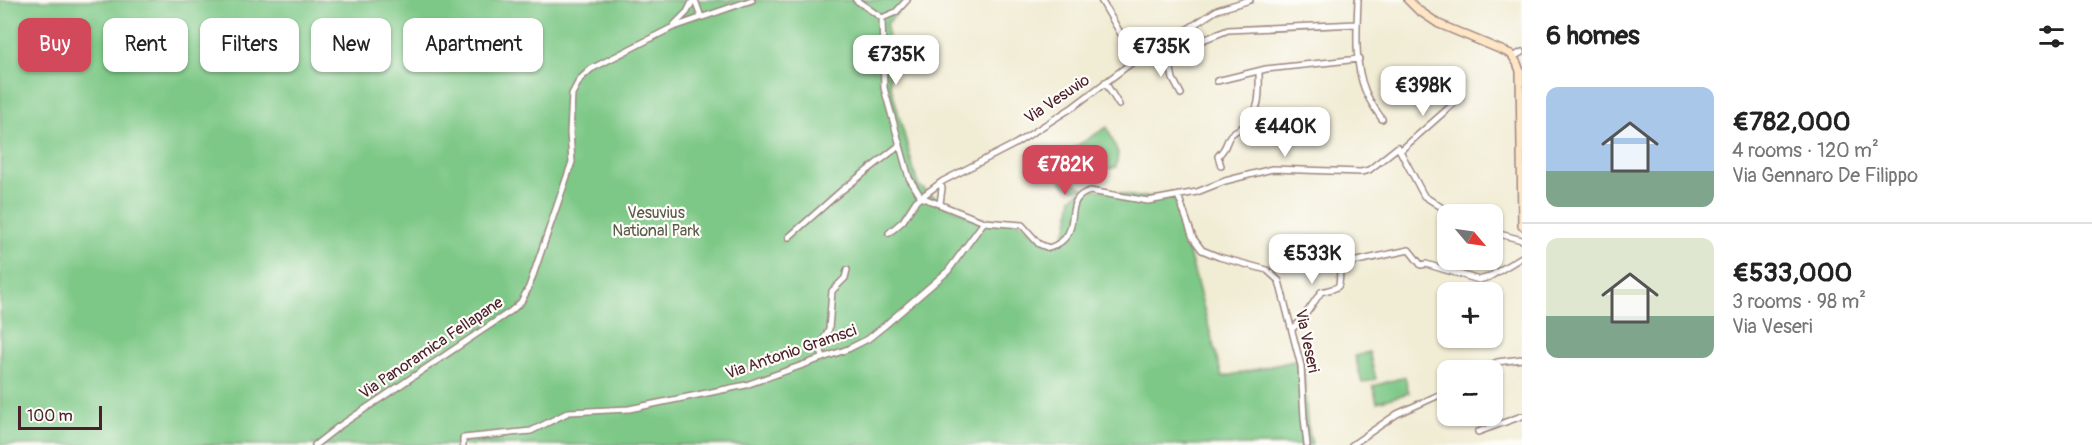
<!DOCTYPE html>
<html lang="en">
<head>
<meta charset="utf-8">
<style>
  :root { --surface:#fff; --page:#f6f6f6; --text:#222; --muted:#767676; --line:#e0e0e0; --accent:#d1495b }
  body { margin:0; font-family:Pangolin,sans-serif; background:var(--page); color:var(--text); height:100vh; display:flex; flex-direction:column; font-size:22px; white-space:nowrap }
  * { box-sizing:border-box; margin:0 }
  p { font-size:20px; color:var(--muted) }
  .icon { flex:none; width:33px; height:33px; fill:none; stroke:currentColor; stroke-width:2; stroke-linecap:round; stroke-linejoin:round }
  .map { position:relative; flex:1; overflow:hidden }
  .sheet { display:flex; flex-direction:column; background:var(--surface); width:570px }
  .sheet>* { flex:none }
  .top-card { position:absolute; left:18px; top:18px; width:570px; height:54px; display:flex; gap:12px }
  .needle { width:39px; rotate:119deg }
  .buttons { position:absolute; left:1437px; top:204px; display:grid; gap:12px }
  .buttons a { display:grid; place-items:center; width:66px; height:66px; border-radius:12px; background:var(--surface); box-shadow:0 2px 4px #0004; font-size:30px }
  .scale { position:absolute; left:18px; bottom:15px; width:84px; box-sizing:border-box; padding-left:6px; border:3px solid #4a1f2b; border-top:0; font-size:16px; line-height:21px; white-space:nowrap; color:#4a1f2b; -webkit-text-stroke:4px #fdfcf7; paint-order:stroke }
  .price { position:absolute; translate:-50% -51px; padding:0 14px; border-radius:12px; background:#fff; color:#222; font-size:20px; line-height:39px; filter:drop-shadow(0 2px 3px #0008) }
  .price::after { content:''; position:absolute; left:50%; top:36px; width:18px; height:14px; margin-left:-9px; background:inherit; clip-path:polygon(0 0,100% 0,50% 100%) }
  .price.current { background:var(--accent); color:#fff }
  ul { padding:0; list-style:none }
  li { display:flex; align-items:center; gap:18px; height:150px; padding:0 24px }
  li+li { border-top:2px solid var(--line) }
  li span { display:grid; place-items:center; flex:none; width:168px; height:120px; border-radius:12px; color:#555 }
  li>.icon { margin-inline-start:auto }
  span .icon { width:72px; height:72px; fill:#fffc; stroke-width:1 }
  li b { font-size:26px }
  h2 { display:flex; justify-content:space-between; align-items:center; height:72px; padding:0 24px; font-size:26px }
  .tag { padding:0 21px; border-radius:12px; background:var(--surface); box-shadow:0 2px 4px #0004; font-size:21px; line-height:54px }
  .tag.current { background:var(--accent); color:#fff }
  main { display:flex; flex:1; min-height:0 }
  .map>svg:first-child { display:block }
</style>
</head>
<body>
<main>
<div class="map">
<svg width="1522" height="445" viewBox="0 0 1522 445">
  <rect width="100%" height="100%" fill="#fdfcf7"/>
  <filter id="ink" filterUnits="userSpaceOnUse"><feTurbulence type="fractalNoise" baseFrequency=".0167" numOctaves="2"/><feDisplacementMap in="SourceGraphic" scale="12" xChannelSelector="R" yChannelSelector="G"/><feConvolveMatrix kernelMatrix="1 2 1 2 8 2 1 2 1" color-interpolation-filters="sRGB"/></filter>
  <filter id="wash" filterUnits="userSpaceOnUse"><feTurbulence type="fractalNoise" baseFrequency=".008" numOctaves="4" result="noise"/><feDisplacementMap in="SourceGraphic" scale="24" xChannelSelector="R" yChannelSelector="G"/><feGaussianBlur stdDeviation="1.35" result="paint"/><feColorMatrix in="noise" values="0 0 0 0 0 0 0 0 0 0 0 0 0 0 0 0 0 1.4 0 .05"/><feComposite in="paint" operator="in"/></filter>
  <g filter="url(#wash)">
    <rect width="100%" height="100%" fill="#f1ecd4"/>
    <path fill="#7dc886" stroke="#647458" stroke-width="1.5" d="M 0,0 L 909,0 L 887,24 L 890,83 L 918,185 C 936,198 961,216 984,219 C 994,221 1006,218 1016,221 C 1036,227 1040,253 1063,237 L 1068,224 L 1072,197 C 1098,179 1115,198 1145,197 C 1154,197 1164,194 1173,192 L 1222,377 L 1303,359 L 1307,423 L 1312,445 L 0,445 Z
      M 1107,127 L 1118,153 L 1116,167 C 1104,172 1092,165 1080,165 L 1074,178 L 1077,185 L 1084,188 C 1068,194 1057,180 1054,164 L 1073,160 L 1074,156 L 1070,150 Z
      M 1369,352 L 1376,379 L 1362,383 L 1355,356 Z
      M 1405,377 L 1409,393 L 1377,402 L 1373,386 Z"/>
  </g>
  <g filter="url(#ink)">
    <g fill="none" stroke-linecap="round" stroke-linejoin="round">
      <defs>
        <path id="street" d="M 695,0 L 701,17
          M 856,0 L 882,18 L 884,88 L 909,178 L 921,197
          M 1101,0 L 1136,60
          M 1358,0 C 1357,29 1354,63 1365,90 C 1369,101 1376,110 1382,119
          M 882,18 L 896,12 L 907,0
          M 674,25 L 687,12 L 693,0
          M 1163,42 L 1168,54 L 1228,30 L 1357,24
          M 1168,54 L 1173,79 L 1181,94
          M 1513,57 L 1522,52
          M 1217,81 L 1266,69 L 1359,59
          M 1105,82 L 1119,105
          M 1400,151 L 1460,98
          M 1221,166 L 1218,156 C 1228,146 1224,146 1230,136 C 1233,131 1241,129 1245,125 C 1262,110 1259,90 1259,71
          M 1178,195 L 1193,238 L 1202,250 L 1219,257 L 1267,270 L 1279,281 L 1301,366 L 1304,418 L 1307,445
          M 921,197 L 984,222 L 1022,225 L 1039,244 L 1049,248 C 1088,235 1058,200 1090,191 L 1148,201 L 1197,192 L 1225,181 L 1272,169 L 1361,172 L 1369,170 L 1398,147 L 1424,196 L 1452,214
          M 940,204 L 942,188 L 940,183
          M 1492,232 L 1522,240
          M 889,233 L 903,221 L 916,201 L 943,181 L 1015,144 L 1073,107 L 1146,52 L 1186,30 L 1217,10 L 1250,0
          M 789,237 L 841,191 L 900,145
          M 1292,329 L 1301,321 L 1321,292 C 1342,286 1339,291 1340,267 L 1343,264 L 1409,250 L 1421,265 L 1426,264 L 1479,280 L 1489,277 L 1522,257
          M 823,358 L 820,346 L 829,329 L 832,291 L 845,278 L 847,270
          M 1481,370 L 1497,362 L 1522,359
          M 1478,432 L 1522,416
          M 315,445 L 338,427 L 511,311 L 521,302 L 529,287 L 572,162 L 570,133 L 572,94 L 580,79 L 591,69 L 671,28 L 752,0
          M 463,445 L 463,438 L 531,431 L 569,412 L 629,409 L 746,385 L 848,349 L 868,339 L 883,327 L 948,271 L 984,222
          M 1352,445 L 1397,414 L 1448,391"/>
        <path id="secondary" d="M 1408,0 L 1418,10 L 1439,24 L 1511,54 L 1517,63 L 1520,71 L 1522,226"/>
      </defs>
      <use href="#street" stroke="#9e8680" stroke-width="8"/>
      <use href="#secondary" stroke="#9e8680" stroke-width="10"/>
      <use href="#street" stroke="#fff" stroke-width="5"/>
      <use href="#secondary" stroke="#fde5c5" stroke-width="7"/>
    </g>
  </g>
  <g text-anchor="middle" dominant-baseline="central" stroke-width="4.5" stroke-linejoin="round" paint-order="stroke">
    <g font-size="16" fill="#4a1f2b" stroke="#fdfcf7">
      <text transform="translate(1057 99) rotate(-34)">Via Vesuvio</text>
      <text transform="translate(1307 341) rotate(78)">Via Veseri</text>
      <text transform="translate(431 348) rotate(-34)">Via Panoramica Fellapane</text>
      <text transform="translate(791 352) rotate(-19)">Via Antonio Gramsci</text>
    </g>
    <g font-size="16" fill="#5c5a4b" stroke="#fdfcf7">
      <text x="656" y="213">Vesuvius<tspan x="656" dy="18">National Park</tspan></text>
    </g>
  </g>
</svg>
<div class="buttons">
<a><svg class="needle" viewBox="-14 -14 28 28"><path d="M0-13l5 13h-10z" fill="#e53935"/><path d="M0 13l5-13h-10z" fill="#767676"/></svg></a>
<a>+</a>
<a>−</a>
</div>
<div class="scale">100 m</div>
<b class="price" style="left:1161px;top:78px">€735K</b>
<b class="price" style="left:896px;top:86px">€735K</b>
<b class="price" style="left:1423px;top:117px">€398K</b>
<b class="price" style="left:1285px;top:158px">€440K</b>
<b class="price current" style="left:1065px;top:196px">€782K</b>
<b class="price" style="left:1312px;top:285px">€533K</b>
<div class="top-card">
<a class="tag current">Buy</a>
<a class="tag">Rent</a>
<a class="tag">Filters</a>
<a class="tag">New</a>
<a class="tag">Apartment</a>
</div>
</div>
<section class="sheet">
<h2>6 homes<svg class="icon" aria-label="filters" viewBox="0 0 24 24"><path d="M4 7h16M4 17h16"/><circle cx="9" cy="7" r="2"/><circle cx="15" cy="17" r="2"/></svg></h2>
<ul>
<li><span style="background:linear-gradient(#a9c7e8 70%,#7fa58c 0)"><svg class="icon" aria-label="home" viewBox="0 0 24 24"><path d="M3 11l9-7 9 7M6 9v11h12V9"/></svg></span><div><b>€782,000</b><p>4 rooms · 120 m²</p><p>Via Gennaro De Filippo</p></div></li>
<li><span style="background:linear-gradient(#dfe7d0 65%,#7fa58c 0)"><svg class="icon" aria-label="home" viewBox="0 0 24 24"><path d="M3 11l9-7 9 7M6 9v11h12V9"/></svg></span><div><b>€533,000</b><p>3 rooms · 98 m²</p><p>Via Veseri</p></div></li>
</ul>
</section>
</main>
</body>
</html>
